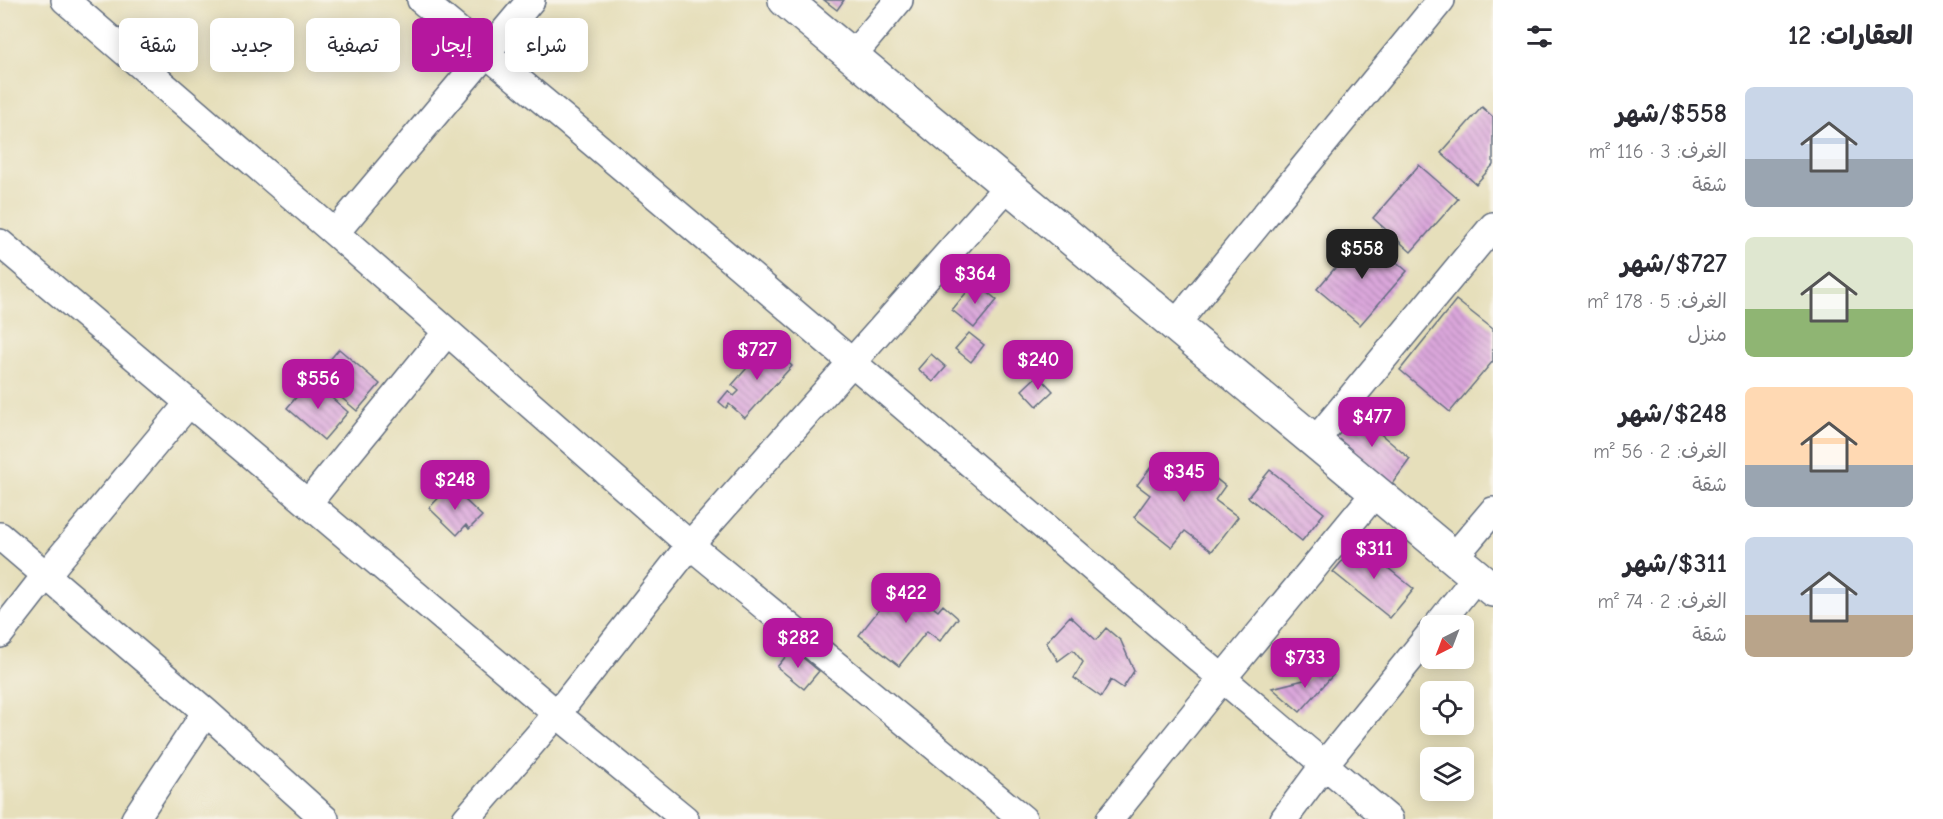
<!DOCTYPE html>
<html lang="ar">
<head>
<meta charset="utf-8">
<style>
  :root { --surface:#fff; --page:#f2f2f3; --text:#2b2b33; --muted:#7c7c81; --accent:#b5179e }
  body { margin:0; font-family:"Comic Neue","Playpen Sans Arabic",sans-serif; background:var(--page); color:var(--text); direction:rtl; height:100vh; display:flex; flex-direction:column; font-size:22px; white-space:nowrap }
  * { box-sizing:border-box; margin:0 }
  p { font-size:20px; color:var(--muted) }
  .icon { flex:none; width:33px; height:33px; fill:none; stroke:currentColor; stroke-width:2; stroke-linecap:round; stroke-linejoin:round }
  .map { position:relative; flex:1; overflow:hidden; direction:ltr }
  .panel { display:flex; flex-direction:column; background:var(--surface); width:450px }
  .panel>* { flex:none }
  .banner { position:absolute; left:18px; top:18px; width:570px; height:54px; direction:rtl; display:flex; gap:12px }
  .needle { width:39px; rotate:222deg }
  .controls { position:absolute; left:1420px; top:615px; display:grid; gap:12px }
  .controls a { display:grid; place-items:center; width:54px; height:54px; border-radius:9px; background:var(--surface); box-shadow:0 3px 15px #0003; font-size:30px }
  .price { position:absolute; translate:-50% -51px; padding:0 14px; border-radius:12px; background:var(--accent); color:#fff; font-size:20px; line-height:39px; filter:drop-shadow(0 2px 3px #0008) }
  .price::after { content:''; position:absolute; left:50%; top:36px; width:18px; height:14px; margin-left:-9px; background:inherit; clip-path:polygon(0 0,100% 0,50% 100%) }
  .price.selected { background:#222; color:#fff }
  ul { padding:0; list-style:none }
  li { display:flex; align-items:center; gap:18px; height:150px; padding:0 30px }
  li span { display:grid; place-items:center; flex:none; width:168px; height:120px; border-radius:9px; color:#555 }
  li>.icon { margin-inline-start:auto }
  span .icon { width:72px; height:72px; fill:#fffc; stroke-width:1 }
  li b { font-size:26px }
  h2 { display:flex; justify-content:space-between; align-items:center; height:72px; padding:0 30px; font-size:26px }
  .pill { padding:0 21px; border-radius:9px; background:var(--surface); box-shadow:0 3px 15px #0003; font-size:21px; line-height:54px }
  .pill.selected { background:var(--accent); color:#fff }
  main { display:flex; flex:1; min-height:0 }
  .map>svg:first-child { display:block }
</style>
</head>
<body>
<main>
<section class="panel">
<h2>العقارات: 12<svg class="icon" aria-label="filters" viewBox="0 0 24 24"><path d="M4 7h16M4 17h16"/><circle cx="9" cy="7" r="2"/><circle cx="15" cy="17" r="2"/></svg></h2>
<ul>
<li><span style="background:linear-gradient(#c9d6e8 60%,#9aa5b1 0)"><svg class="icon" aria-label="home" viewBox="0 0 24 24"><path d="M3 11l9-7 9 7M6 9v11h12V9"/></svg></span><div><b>$558/شهر</b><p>الغرف: 3 · 116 m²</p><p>شقة</p></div></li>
<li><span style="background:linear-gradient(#dfe7d0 60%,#8fb573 0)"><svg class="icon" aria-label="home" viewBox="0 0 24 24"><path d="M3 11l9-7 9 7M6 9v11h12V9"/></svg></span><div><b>$727/شهر</b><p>الغرف: 5 · 178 m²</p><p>منزل</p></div></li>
<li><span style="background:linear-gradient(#ffd9b3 65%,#9aa5b1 0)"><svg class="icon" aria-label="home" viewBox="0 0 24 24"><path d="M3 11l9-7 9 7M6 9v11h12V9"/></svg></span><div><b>$248/شهر</b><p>الغرف: 2 · 56 m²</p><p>شقة</p></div></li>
<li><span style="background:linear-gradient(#c9d6e8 65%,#b9a48a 0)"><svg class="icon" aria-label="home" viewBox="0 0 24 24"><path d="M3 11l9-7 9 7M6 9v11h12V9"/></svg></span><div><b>$311/شهر</b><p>الغرف: 2 · 74 m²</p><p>شقة</p></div></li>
</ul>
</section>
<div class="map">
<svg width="1493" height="819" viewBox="0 0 1493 819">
  <defs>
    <pattern id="building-back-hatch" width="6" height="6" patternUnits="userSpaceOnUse" patternTransform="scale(1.5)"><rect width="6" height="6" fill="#dba7db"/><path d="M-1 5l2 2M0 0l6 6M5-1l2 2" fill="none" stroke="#b188b5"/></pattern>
  </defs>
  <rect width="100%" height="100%" fill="#f7f3e8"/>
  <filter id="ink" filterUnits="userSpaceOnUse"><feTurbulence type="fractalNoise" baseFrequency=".0167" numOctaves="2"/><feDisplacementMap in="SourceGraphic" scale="12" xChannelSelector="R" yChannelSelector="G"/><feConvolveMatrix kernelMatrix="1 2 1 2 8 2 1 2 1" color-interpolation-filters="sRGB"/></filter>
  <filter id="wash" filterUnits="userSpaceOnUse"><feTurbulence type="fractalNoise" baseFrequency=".008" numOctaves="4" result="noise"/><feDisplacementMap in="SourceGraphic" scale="24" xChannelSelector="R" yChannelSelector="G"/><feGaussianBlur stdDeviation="1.35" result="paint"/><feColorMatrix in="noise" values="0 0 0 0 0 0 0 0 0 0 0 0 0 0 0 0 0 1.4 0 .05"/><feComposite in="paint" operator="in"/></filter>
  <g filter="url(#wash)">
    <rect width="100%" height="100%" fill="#e6dfbb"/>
    <g id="blocks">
      <path fill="url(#building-back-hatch)" d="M 824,0 L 844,0 L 837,10 Z
        M 1482,107 L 1493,117 L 1493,165 L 1476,184 L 1441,153 Z
        M 1419,165 L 1458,199 L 1411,252 L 1373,218 Z
        M 1364,234 L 1407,271 L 1360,325 L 1317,289 Z
        M 975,282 L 997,300 L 974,328 L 952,310 Z
        M 1456,300 L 1493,329 L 1493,361 L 1450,412 L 1400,370 Z
        M 969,333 L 984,345 L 971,362 L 955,349 Z
        M 768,344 L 792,366 L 745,418 L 729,404 L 726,408 L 719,402 L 728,391 L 734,396 L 739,391 L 732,385 Z
        M 339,349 L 380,384 L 357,411 L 316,376 Z
        M 931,354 L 946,367 L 933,382 L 918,369 Z
        M 1038,375 L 1053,391 L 1037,406 L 1022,390 Z
        M 311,380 L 348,412 L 324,440 L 287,408 Z
        M 1356,413 L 1410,459 L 1392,484 L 1333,437 Z
        M 1161,454 L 1200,466 L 1225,486 L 1215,500 L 1238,517 L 1212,551 L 1185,531 L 1172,547 L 1134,517 L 1150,495 L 1137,485 Z
        M 1270,470 L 1324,513 L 1302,541 L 1248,497 Z
        M 450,486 L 482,516 L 469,529 L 466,525 L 457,535 L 429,508 Z
        M 1357,543 L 1414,589 L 1390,618 L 1333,572 Z
        M 901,582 L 938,611 L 943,605 L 958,618 L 940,641 L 927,631 L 899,666 L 859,635 Z
        M 1070,616 L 1096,640 L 1106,628 L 1121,641 L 1134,671 L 1123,688 L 1111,680 L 1101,697 L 1074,678 L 1083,662 L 1073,650 L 1058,661 L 1046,642 Z
        M 792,649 L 819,671 L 804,689 L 777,667 Z
        M 1321,664 L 1333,675 L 1300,712 L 1272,688 L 1308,679 Z"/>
    </g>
  </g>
  <g filter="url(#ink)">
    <use href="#blocks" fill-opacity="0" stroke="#626d7f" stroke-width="1.5"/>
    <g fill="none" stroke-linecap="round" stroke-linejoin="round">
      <defs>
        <path id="minor" d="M 65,0 L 335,233 L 690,545 L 1023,819
          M 421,0 C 748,268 1065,548 1389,819
          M 852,56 L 899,0
          M 335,233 L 531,0
          M 0,243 L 557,714 L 685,819
          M 1175,325 L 1441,0
          M 1315,441 L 1493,226
          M 308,503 L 447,332
          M 0,536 L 206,712 L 135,819
          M 1454,557 L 1493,511
          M 1437,626 L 1477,576
          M 0,634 L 46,575 L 189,403
          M 206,712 L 325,819
          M 466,819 L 557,714 L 690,545 L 1008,186
          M 1110,819 L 1222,679 L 1376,492
          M 1284,819 L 1324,765 L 1431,633"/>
        <path id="tertiary" d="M 785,0 L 1493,590"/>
      </defs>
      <use href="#minor" stroke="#626d7f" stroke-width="30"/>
      <use href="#tertiary" stroke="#626d7f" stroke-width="36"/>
      <use href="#minor" stroke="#fff" stroke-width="27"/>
      <use href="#tertiary" stroke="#fff" stroke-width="33"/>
    </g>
  </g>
</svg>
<div class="controls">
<a><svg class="needle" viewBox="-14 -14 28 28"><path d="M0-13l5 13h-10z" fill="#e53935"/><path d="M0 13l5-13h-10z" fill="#7c7c81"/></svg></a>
<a><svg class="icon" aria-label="locate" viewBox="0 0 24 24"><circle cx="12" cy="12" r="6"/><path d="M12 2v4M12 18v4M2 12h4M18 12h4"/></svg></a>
<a><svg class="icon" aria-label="layers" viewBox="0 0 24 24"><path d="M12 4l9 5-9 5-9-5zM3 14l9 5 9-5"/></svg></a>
</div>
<b class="price selected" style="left:1362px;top:280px">$558</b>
<b class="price" style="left:975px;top:305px">$364</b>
<b class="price" style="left:757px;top:381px">$727</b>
<b class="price" style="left:1038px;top:391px">$240</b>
<b class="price" style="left:318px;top:410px">$556</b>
<b class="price" style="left:1372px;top:448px">$477</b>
<b class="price" style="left:1184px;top:503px">$345</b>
<b class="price" style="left:455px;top:511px">$248</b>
<b class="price" style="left:1374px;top:580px">$311</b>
<b class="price" style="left:906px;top:624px">$422</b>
<b class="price" style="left:798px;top:669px">$282</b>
<b class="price" style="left:1305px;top:689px">$733</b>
<div class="banner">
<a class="pill">شراء</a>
<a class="pill selected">إيجار</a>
<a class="pill">تصفية</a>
<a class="pill">جديد</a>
<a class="pill">شقة</a>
</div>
</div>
</main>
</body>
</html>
